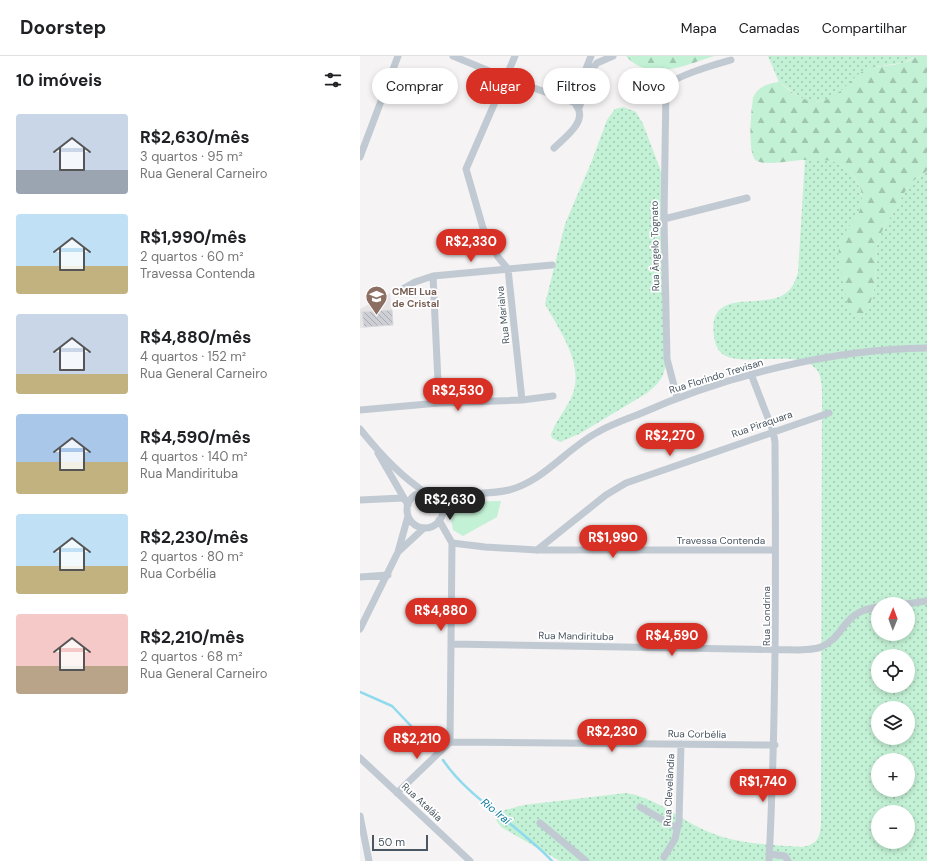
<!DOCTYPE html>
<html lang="pt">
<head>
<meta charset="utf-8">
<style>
  :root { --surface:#fff; --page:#f6f6f6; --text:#202124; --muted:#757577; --line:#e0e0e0; --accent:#d93025 }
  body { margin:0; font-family:"DM Sans",sans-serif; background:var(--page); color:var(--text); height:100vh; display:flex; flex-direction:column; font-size:15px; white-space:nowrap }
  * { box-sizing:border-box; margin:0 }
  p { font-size:13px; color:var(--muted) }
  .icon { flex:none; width:22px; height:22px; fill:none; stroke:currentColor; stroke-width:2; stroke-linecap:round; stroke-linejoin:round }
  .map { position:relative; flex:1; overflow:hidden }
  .drawer { display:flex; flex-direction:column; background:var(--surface); width:360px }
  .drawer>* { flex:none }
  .top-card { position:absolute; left:12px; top:12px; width:380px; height:36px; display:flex; gap:8px }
  .needle { width:26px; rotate:1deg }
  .controls { position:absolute; left:511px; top:541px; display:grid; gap:8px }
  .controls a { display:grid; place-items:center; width:44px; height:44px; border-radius:50%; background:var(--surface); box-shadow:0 2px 6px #0003; font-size:20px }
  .scale { position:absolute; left:12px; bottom:10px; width:56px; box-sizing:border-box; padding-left:4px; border:2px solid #4a5661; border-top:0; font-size:11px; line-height:14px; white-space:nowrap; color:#4a5661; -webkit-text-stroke:3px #fff; paint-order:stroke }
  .price { position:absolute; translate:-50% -34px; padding:0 9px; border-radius:14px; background:var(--accent); color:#fff; font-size:13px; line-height:26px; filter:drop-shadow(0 1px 2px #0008) }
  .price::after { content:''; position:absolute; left:50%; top:24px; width:12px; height:9px; margin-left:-6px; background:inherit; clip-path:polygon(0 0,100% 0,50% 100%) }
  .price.active { background:#222; color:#fff }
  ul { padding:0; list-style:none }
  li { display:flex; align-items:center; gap:12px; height:100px; padding:0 16px }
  li span { display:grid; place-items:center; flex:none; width:112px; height:80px; border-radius:4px; color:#555 }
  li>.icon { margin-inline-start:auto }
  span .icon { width:48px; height:48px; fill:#fffc; stroke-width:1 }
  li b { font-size:17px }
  h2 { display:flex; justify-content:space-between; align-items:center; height:48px; padding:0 16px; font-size:17px }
  .chip { padding:0 14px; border-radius:18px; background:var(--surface); box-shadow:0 2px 6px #0003; font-size:14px; line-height:36px }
  .chip.active { background:var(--accent); color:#fff }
  header { display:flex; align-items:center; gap:24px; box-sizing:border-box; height:56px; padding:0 20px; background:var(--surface); border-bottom:1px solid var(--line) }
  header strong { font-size:19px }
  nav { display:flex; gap:22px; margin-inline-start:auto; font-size:14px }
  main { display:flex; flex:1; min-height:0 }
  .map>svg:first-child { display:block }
</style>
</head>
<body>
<header>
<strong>Doorstep</strong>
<nav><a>Mapa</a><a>Camadas</a><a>Compartilhar</a></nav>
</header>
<main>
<section class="drawer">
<h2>10 imóveis<svg class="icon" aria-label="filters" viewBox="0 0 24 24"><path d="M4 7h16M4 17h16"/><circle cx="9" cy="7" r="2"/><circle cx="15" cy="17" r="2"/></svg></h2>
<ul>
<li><span style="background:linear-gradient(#c9d6e8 70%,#9aa5b1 0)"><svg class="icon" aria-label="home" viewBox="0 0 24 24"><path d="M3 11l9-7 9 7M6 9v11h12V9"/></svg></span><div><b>R$2,630/mês</b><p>3 quartos · 95 m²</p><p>Rua General Carneiro</p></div></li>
<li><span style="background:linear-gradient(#bfe0f5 65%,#c2b280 0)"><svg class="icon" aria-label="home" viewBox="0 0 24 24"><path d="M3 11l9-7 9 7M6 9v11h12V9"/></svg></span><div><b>R$1,990/mês</b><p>2 quartos · 60 m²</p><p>Travessa Contenda</p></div></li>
<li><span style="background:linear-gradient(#c9d6e8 75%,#c2b280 0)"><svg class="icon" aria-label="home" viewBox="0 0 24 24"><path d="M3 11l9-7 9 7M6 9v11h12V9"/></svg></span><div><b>R$4,880/mês</b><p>4 quartos · 152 m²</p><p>Rua General Carneiro</p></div></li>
<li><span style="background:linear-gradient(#a9c7e8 60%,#c2b280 0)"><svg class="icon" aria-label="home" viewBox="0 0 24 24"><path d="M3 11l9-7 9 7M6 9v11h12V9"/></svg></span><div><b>R$4,590/mês</b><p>4 quartos · 140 m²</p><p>Rua Mandirituba</p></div></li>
<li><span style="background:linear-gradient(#bfe0f5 65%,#c2b280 0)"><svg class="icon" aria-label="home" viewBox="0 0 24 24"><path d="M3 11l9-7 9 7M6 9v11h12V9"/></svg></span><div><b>R$2,230/mês</b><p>2 quartos · 80 m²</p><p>Rua Corbélia</p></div></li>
<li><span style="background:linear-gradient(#f6c9c9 65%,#b9a48a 0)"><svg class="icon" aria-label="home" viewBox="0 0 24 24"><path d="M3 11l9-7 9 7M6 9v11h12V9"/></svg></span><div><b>R$2,210/mês</b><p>2 quartos · 68 m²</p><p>Rua General Carneiro</p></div></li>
</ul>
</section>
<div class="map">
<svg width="567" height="805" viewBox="0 0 567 805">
  <defs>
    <pattern id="grass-dots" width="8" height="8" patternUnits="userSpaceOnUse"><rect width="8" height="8" fill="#c3f1d5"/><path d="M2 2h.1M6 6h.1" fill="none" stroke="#a0c6b0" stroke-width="1.8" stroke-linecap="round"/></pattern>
    <pattern id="forest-firs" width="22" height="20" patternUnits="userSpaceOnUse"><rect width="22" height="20" fill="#c3f1d5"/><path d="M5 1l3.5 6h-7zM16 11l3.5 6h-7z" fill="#a0c6b0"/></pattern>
    <pattern id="building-back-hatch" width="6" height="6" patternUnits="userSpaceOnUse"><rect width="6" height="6" fill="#cdcfd5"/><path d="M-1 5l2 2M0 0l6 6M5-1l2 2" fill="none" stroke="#a8abb0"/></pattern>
  </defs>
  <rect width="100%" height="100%" fill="#f5f3f3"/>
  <path fill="#e6e4e5" d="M 30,237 L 33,269 L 0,272 L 0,253 Z"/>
  <path fill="url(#grass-dots)" fill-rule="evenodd" d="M 408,0 L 556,0 L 543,7 L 518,10 L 470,43 L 455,46 L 445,45 L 419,26 Z
    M 263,51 L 276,56 L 283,68 L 302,118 L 308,296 C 305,316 304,324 287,337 L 219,378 L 200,386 L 192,382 L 191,378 C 197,362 210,349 214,334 C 222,304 198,272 185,248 L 205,168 L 231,107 L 247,64 L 255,53 Z
    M 445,103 C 455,103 466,102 476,106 C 493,112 508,138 500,156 C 494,169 480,178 479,193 C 477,216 492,241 501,262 L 509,253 L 515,229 L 517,190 L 522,175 L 550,127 L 567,115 L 567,805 L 200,805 L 141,771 L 136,764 L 141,755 L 164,749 L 266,737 C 299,742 323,767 354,778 C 379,788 415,789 442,791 C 462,788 461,775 461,758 L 462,332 C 461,325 461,317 455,312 C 437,293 384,311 364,299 C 357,295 355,287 354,280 C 347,231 400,253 423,239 C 433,233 434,227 438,217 ZM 518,548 L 548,548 L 548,578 L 518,578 ZM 518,600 L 548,600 L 548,630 L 518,630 ZM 518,652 L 548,652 L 548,682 L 518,682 ZM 518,704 L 548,704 L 548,734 L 518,734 ZM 518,756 L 548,756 L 548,786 L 518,786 Z"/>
  <path fill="url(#forest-firs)" d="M 266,0 L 354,0 C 325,9 290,27 266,0 Z
    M 556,0 L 567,0 L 567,115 L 550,127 L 522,175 L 517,190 L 515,229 L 509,253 L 501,262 L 494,261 L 490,255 C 486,241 477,205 479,192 C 481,169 507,164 501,135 C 499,127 493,118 486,112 C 463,91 401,117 394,102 C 388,90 391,56 393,42 C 398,30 407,28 419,26 C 443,46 459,55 485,31 C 491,25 498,17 506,14 C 522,7 543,12 556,0 Z"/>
  <path fill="#c3f1d5" d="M 141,445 L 137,461 L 103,480 L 93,474 L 89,454 L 96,446 Z"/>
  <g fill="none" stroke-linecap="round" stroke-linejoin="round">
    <path stroke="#90daee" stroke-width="2.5" d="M 0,636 L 32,650 L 72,692
      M 83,704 C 108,742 160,770 192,805"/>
  </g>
  <path fill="url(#building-back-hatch)" stroke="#d7d9de" d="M 32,254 L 33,269 L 4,271 L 2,256 Z"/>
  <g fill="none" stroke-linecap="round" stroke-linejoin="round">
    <path stroke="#c1cad2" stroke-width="7" d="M 93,0 L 146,22 L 213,46
      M 155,0 L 106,113 L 123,172 L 138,201 L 148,213 L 162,344
      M 213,46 L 231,0
      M 219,52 L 233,12 L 237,7 L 253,0
      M 194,92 C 204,82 229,65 216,49
      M 0,101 L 38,0
      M 304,163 L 387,142
      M 73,220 L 79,347
      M 39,235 L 55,226 L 73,220 L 192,209
      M 391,318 L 413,375 L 415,386 C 416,526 416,665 409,805
      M 317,341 L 307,303 L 304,163 L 306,31 C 313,20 357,8 371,4
      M 0,354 L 79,347 L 162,344 L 193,340
      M 0,373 C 19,397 40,420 66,437
      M 18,397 L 48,449
      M47 454a18 18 0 1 1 36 0a18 18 0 1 1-36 0Z
      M 77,442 C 101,436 128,439 149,434 C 184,425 207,392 238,376 C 250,369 264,364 277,359 C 364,320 471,293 567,292
      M 0,444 L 43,442
      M 92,487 L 125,491 L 177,494 L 415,494
      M 177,494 L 246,439 L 266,427 L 469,357
      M 38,496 L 64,472
      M 0,521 L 28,519
      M 545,548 L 567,545
      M 0,573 L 38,496 L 48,460
      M 91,588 L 439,594 C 446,593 455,594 461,591 C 486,581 480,556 518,551
      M 90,686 L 415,689
      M 0,702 L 110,805
      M 37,737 L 90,686 L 92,487 L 79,464
      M 280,751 L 317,772
      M 0,760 L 9,805
      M 180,767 L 226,805
      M 410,798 L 425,800 L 428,805
      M 304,801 L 315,783 L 319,765 L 321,688"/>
  </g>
  <defs>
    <symbol id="school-pin" viewBox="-11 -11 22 30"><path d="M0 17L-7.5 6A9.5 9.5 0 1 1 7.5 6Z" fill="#8d6e63" stroke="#fff"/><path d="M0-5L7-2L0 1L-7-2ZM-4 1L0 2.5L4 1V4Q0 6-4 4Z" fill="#fff"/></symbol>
  </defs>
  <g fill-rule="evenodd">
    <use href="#school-pin" x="4" y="228" width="25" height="34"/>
  </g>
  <g text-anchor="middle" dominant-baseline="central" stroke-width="3.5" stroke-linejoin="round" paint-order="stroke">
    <g font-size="10" fill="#4a5661" stroke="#fff">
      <text transform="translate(295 190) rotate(-91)">Rua Ângelo Tognato</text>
      <text transform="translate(143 259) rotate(-96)">Rua Marialva</text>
      <text transform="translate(356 320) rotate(-17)">Rua Florindo Trevisan</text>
      <text transform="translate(402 368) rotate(-19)">Rua Piraquara</text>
      <text x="361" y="484">Travessa Contenda</text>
      <text transform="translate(406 560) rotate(-90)">Rua Londrina</text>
      <text transform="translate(216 580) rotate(1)">Rua Mandirituba</text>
      <text transform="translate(337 678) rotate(1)">Rua Corbélia</text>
      <text transform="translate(309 734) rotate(-87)">Rua Clevelândia</text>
      <text transform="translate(62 746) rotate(43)">Rua Ataláia</text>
    </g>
    <g font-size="10" font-weight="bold" fill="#785e54" stroke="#fff" text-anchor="start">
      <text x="32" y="235">CMEI Lua<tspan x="32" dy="12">de Cristal</tspan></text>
    </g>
    <g font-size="11" font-style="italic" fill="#0c7c9b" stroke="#fff">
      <text transform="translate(136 755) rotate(39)">Rio Iraí</text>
    </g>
  </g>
</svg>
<div class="controls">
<a><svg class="needle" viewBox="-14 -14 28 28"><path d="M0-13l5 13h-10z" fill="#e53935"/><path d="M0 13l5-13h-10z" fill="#757577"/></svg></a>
<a><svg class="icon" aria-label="locate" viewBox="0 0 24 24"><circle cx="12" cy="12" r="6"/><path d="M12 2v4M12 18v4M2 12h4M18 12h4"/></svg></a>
<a><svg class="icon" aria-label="layers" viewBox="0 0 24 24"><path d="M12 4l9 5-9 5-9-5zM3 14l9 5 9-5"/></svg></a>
<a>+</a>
<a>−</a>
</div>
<div class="scale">50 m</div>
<b class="price" style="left:111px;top:207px">R$2,330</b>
<b class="price" style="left:98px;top:356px">R$2,530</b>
<b class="price" style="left:310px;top:401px">R$2,270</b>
<b class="price active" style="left:90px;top:465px">R$2,630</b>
<b class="price" style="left:253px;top:503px">R$1,990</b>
<b class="price" style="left:81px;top:576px">R$4,880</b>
<b class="price" style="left:312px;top:601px">R$4,590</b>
<b class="price" style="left:252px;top:697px">R$2,230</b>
<b class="price" style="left:57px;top:704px">R$2,210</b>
<b class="price" style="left:403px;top:747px">R$1,740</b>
<div class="top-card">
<a class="chip">Comprar</a>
<a class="chip active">Alugar</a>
<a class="chip">Filtros</a>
<a class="chip">Novo</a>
</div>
</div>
</main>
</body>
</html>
